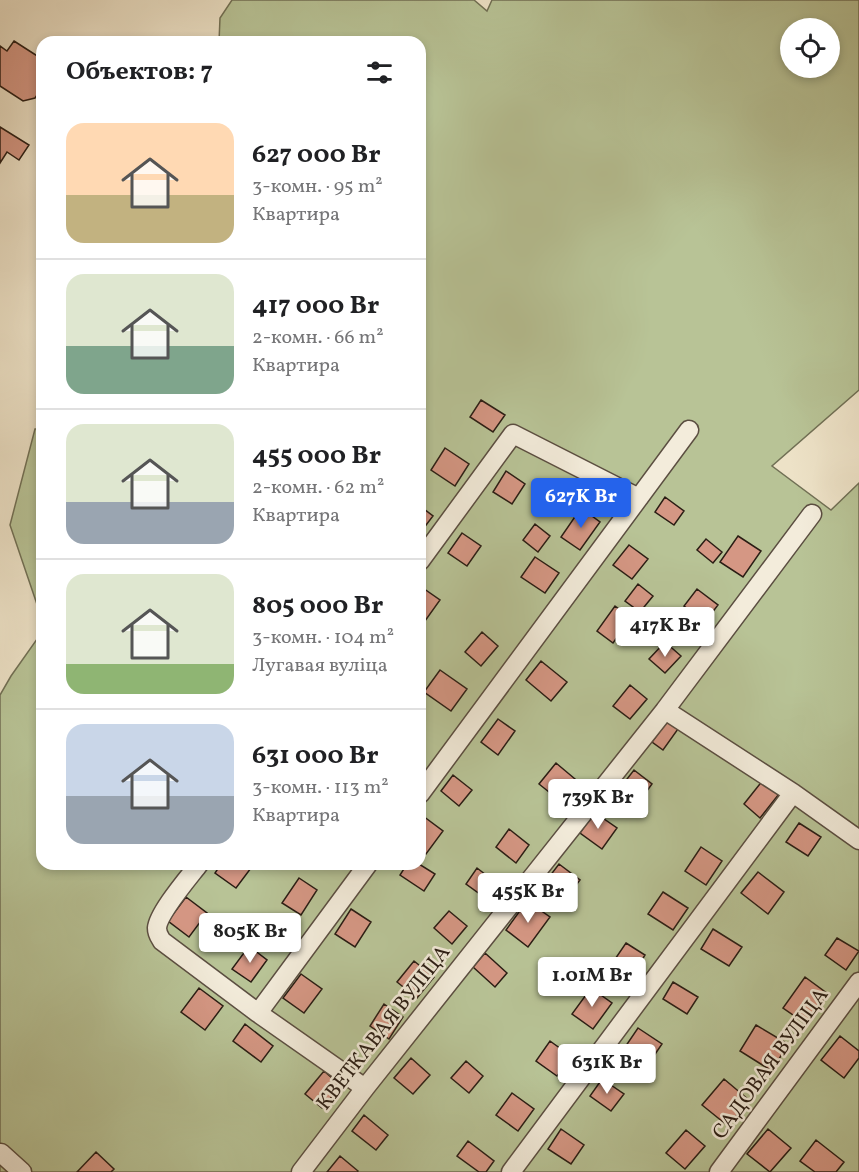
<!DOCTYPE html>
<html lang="ru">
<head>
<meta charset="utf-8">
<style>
  :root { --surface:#fff; --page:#f2f2f2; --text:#202124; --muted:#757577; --line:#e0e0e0; --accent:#2563eb }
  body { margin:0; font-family:Vollkorn,serif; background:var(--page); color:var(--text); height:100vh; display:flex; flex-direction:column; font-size:22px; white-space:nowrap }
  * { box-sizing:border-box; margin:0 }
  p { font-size:20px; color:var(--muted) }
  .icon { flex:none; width:33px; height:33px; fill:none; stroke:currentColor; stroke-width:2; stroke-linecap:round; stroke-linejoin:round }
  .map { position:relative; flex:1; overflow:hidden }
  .details { position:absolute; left:36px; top:36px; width:390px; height:834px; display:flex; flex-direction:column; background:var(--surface); border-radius:18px; box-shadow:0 3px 9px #0003 }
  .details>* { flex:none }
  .buttons { position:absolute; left:780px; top:18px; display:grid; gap:12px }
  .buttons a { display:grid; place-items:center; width:60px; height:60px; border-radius:50%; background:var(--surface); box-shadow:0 3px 9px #0003; font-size:30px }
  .price { position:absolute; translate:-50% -51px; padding:0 14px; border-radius:6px; background:#fff; color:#222; font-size:20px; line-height:39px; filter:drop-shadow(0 2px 3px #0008) }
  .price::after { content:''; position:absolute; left:50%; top:36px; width:18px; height:14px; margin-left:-9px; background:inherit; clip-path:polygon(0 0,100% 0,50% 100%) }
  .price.active { background:var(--accent); color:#fff }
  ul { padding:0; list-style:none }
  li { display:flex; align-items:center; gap:18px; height:150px; padding:0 30px }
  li+li { border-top:2px solid var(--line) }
  li span { display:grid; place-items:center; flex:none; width:168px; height:120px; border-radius:18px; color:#555 }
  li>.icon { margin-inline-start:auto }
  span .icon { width:72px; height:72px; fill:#fffc; stroke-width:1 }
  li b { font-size:26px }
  h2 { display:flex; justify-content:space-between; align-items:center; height:72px; padding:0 30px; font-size:26px }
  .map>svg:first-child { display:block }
</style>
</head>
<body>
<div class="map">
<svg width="859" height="1172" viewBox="0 0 859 1172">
  <rect width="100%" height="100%" fill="#ede2c7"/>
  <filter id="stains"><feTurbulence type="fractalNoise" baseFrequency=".00333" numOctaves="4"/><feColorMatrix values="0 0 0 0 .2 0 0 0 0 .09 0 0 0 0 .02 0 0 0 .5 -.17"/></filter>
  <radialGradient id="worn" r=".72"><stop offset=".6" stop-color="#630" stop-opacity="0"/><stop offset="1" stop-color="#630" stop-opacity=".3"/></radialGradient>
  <path fill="#b8c396" stroke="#717055" stroke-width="1.5" fill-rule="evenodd" d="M 232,0 L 474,0 L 487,11 L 492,0 L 859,0 L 859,390 L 772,466 L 831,510 L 859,483 L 859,1172 L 0,1172 L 0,695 L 11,676 L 42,632 L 42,864 L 420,864 L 420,42 L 219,42 L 220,18 ZM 790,28 L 830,28 L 830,68 L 790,68 Z
    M 35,429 L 42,429 L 42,619 L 10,525 Z"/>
  <path fill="#d59784" stroke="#2a1d14" stroke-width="1.5" d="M 14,41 L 42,59 L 42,88 L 35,98 L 23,101 L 0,86 L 0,46 L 7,51 Z
    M 0,127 L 29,145 L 19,160 L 7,152 L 0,163 Z
    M 481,400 L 505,415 L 493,432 L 470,417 Z
    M 445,448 L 469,464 L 455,486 L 431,470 Z
    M 506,471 L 525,484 L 512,504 L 493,492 Z
    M 665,497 L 684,511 L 674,525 L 655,512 Z
    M 420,506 L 433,516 L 420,533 Z
    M 581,508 L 600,522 L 580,550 L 561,537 Z
    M 535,524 L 550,536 L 538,552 L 523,540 Z
    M 462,533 L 481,546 L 467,566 L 448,553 Z
    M 738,536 L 761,551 L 743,577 L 720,562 Z
    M 706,539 L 722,552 L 713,563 L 697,550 Z
    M 629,545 L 648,559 L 632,579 L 613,565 Z
    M 535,557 L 559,573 L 545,593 L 521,577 Z
    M 638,584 L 653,596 L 640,612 L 625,601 Z
    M 420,586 L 440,600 L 420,628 Z
    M 697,589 L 718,605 L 705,622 L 684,606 Z
    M 615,606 L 631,618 L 613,643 L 597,631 Z
    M 482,632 L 498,646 L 481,666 L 465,652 Z
    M 665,642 L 681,656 L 665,673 L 649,659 Z
    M 541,661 L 567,682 L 551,701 L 526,680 Z
    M 440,670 L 467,689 L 451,711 L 424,692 Z
    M 630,685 L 647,699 L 630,719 L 613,706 Z
    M 498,719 L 515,731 L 498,755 L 481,742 Z
    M 667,721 L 678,729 L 663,750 L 652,742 Z
    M 556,763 L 581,784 L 564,804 L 539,784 Z
    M 634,770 L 652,784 L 639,802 L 620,788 Z
    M 453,775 L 472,790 L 459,806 L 441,791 Z
    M 763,780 L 779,794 L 760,818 L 744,804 Z
    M 594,812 L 617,828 L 602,849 L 580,833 Z
    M 423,816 L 443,831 L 426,854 L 420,849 L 420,820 Z
    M 799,823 L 821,837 L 808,856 L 786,842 Z
    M 509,829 L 529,845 L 516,863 L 496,847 Z
    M 701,847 L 722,861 L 706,885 L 685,871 Z
    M 221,864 L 254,864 L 236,888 L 215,873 Z
    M 407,864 L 419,864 L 435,874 L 424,891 L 400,875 Z
    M 559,864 L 580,880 L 564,901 L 543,885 Z
    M 477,868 L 495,882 L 484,897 L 466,884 Z
    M 758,872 L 784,892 L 768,914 L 741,893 Z
    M 299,878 L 317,890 L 301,915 L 282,903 Z
    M 663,892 L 688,908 L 673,930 L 648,914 Z
    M 186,897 L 207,913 L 189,937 L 168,921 Z
    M 527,901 L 550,917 L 528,947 L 506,930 Z
    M 351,909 L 371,922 L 355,947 L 335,934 Z
    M 449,911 L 467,926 L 452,944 L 434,928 Z
    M 713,929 L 742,947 L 729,966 L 701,949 Z
    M 837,938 L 859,951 L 846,970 L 825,955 Z
    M 626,943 L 645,955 L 631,978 L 611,965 Z
    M 249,946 L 267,960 L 251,982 L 232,969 Z
    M 485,953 L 507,973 L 495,987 L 473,967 Z
    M 414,961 L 434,977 L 417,998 L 397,982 Z
    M 301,974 L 322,989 L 304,1013 L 283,998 Z
    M 805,977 L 828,994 L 806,1024 L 783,1008 Z
    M 673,982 L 698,997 L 687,1014 L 663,999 Z
    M 199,988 L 223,1006 L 205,1030 L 181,1012 Z
    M 591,988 L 612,1003 L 593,1029 L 572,1014 Z
    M 384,1004 L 403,1017 L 389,1039 L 370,1026 Z
    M 245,1024 L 273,1046 L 261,1062 L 233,1041 Z
    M 756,1025 L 788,1044 L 772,1071 L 740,1051 Z
    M 638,1028 L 662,1044 L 645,1069 L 621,1053 Z
    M 840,1036 L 859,1051 L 859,1058 L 844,1078 L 821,1060 Z
    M 550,1041 L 572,1057 L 557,1076 L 536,1061 Z
    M 411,1058 L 430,1075 L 413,1094 L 394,1078 Z
    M 466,1061 L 483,1076 L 469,1093 L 451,1078 Z
    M 324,1071 L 341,1086 L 322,1108 L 305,1094 Z
    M 602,1079 L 624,1094 L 611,1111 L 590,1096 Z
    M 724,1079 L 749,1100 L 728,1126 L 702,1105 Z
    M 512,1093 L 534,1109 L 518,1131 L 496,1115 Z
    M 364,1115 L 388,1135 L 376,1150 L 352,1131 Z
    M 561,1129 L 584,1145 L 571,1164 L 548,1149 Z
    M 768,1129 L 791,1148 L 770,1172 L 747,1154 Z
    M 686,1130 L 705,1146 L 685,1169 L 666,1153 Z
    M 816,1140 L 844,1162 L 836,1172 L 815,1172 L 800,1161 Z
    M 468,1141 L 494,1161 L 486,1172 L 479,1172 L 457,1156 Z
    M 96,1152 L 114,1169 L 111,1172 L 77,1172 Z
    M 340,1156 L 358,1171 L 357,1172 L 327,1172 Z"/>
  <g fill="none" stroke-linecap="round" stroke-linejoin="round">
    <defs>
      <path id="minor" d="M 420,561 L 513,434 L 639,498
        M 665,710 L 793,793 L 859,840
        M 420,794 L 689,430
        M 199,864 C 189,877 158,913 157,928 C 157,934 159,936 162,941 L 258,1013 L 365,1088
        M 258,1013 L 368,864
        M 1,1153 L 22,1172
        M 301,1172 L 365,1088 L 665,710 L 812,514
        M 511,1172 L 793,793
        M 719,1172 L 859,982"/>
    </defs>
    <use href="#minor" stroke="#5b4e41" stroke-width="21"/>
    <use href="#minor" stroke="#f3ecdb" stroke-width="18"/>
  </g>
  <g text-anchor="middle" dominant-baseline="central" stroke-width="5" stroke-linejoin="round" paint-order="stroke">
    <g font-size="21" fill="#2a1d14" stroke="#f3ecdb">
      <text transform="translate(384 1028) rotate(-52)">КВЕТКАВАЯ ВУЛІЦА</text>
      <text transform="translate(771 1064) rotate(-54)">САДОВАЯ ВУЛІЦА</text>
    </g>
  </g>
  <rect width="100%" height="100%" filter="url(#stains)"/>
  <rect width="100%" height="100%" fill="url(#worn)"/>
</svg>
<div class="buttons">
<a><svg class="icon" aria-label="locate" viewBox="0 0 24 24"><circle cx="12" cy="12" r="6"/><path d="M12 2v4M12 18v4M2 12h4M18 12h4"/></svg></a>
</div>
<b class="price active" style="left:581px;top:529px">627K Br</b>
<b class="price" style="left:665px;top:658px">417K Br</b>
<b class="price" style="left:598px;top:830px">739K Br</b>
<b class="price" style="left:528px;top:924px">455K Br</b>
<b class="price" style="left:250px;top:964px">805K Br</b>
<b class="price" style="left:592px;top:1008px">1.01M Br</b>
<b class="price" style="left:607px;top:1095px">631K Br</b>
<section class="details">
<h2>Объектов: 7<svg class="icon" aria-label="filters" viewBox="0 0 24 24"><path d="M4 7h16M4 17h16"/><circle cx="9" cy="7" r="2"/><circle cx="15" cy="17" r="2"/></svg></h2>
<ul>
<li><span style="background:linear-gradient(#ffd9b3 60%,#c2b280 0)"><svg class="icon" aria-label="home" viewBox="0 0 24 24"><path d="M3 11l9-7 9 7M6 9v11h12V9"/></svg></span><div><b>627 000 Br</b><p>3-комн. · 95 m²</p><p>Квартира</p></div></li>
<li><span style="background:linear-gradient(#dfe7d0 60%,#7fa58c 0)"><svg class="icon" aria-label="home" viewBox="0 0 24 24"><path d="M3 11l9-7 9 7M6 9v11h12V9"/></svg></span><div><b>417 000 Br</b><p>2-комн. · 66 m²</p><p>Квартира</p></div></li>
<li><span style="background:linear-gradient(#dfe7d0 65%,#9aa5b1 0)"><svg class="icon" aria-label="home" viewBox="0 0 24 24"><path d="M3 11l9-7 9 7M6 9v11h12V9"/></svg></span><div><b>455 000 Br</b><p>2-комн. · 62 m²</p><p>Квартира</p></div></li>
<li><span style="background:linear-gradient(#dfe7d0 75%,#8fb573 0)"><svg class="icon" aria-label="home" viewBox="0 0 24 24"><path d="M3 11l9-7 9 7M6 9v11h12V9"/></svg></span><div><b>805 000 Br</b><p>3-комн. · 104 m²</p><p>Лугавая вуліца</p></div></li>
<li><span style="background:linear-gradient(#c9d6e8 60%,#9aa5b1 0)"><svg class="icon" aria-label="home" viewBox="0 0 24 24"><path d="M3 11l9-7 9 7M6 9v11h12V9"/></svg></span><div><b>631 000 Br</b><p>3-комн. · 113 m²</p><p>Квартира</p></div></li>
</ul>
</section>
</div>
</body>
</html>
